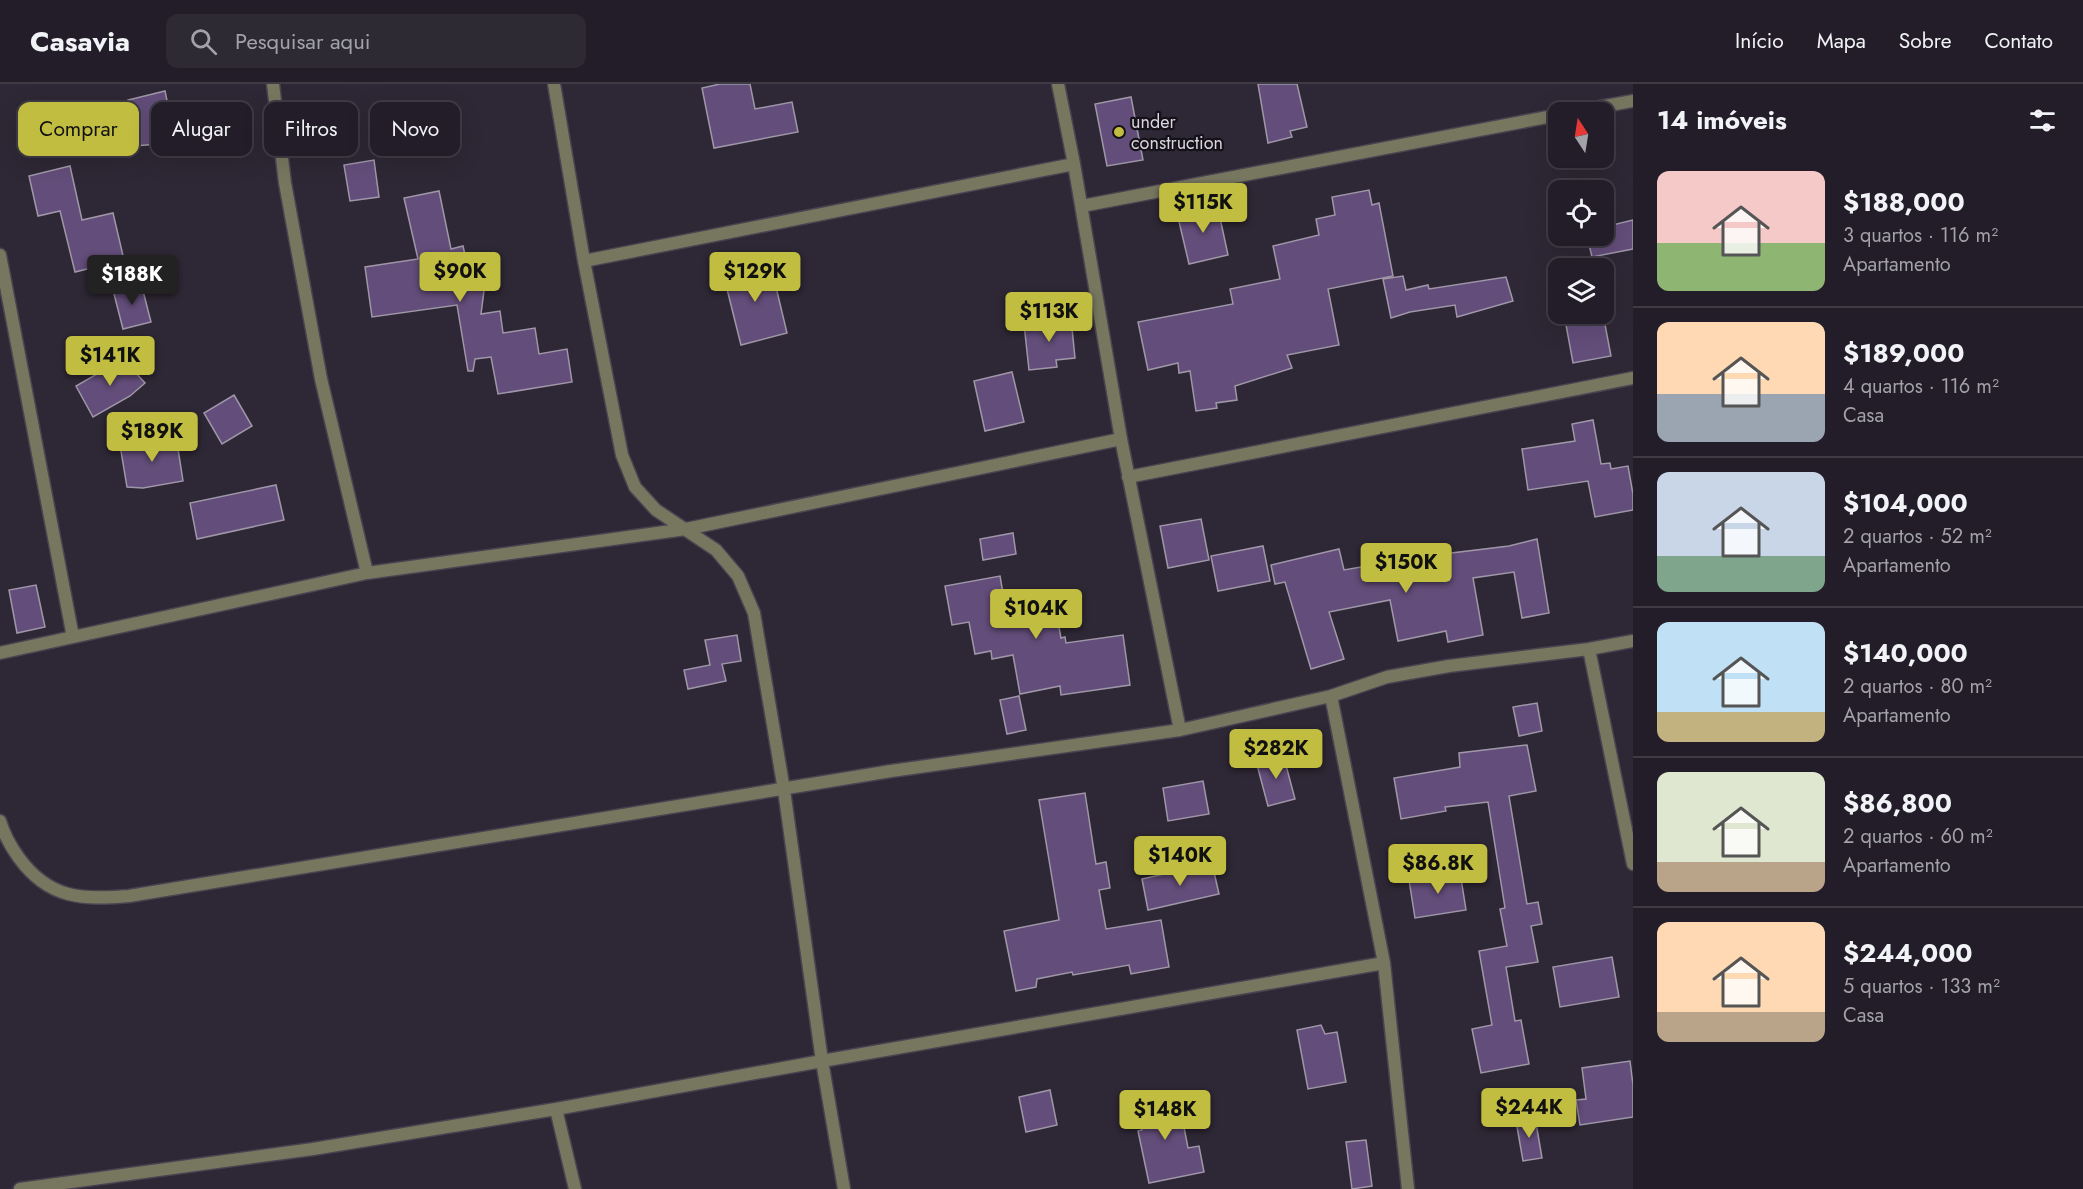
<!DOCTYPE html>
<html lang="pt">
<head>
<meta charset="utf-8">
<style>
  :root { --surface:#221d28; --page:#2e2a34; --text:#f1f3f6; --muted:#a2a2a8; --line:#3f3b45; --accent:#c1bd40 }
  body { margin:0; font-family:Jost,sans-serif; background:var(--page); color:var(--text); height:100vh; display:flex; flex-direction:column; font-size:22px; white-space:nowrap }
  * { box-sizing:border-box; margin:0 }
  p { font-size:20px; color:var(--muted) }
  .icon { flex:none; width:33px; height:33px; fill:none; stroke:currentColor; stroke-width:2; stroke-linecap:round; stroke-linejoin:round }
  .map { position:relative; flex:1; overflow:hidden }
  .details { display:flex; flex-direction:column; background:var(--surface); width:450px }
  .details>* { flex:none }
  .top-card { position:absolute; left:18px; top:18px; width:570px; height:54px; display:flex; gap:12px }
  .needle { width:39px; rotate:348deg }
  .tools { position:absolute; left:1548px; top:18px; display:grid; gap:12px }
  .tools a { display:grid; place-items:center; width:66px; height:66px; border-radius:12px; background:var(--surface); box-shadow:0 6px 24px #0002,0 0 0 2px var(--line); font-size:30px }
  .price { position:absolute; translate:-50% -51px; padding:0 14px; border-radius:6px; background:var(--accent); color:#111; font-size:20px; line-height:39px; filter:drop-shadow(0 2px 3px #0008) }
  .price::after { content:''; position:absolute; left:50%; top:36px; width:18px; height:14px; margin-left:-9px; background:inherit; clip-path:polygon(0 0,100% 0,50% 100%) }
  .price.selected { background:#222; color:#fff }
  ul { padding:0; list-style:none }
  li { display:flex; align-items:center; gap:18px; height:150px; padding:0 24px }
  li+li { border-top:2px solid var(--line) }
  li span { display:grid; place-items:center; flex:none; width:168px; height:120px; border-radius:12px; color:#555 }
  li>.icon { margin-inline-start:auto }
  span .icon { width:72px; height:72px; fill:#fffc; stroke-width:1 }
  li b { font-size:26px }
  h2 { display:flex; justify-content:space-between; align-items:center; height:72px; padding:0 24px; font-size:26px }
  .tag { padding:0 21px; border-radius:12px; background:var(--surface); box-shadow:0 6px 24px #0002,0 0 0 2px var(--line); font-size:21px; line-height:54px }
  .tag.selected { background:var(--accent); color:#111 }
  header { display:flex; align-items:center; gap:36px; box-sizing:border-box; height:84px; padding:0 30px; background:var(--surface); border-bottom:2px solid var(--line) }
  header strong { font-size:28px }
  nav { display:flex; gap:33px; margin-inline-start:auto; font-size:21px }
  .search { width:420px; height:54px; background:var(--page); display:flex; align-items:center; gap:15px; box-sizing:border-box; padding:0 21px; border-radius:12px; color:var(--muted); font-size:22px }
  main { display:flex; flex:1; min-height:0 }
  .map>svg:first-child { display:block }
</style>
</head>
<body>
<header>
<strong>Casavia</strong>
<div class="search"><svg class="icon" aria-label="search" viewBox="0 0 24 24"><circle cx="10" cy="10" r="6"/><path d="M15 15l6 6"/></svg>Pesquisar aqui</div>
<nav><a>Início</a><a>Mapa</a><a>Sobre</a><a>Contato</a></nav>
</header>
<main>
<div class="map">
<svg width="1633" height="1105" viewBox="0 0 1633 1105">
  <rect width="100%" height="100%" fill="#2e2735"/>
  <path fill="#634d7a" stroke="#9f97a8" stroke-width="1.5" d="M 720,0 L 750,0 L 755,25 L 792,18 L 798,48 L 714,64 L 702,4 Z
    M 1258,0 L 1297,0 L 1307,43 L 1290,47 L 1292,53 L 1268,59 Z
    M 165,7 L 169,26 L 171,59 L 134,62 L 124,38 L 131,30 L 128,16 Z
    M 1131,13 L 1143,76 L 1107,82 L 1095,20 Z
    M 374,76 L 379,113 L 350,117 L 344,81 Z
    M 70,82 L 82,136 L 113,129 L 124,176 L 75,188 L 60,127 L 38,132 L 29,92 Z
    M 1369,106 L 1372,121 L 1379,119 L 1393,192 L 1328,205 L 1339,261 L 1287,271 L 1292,284 L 1235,302 L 1237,316 L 1216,319 L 1217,324 L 1196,327 L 1190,287 L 1179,289 L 1178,279 L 1148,286 L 1138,238 L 1233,220 L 1230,205 L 1280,195 L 1273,162 L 1319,151 L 1316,135 L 1335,131 L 1332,113 Z
    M 439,107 L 451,165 L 463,162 L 471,197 L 485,199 L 481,230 L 500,227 L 503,249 L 535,244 L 539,270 L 567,265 L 572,298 L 498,310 L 491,273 L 475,275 L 473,287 L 468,287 L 457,221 L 372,233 L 365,183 L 418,175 L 404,114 Z
    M 1217,120 L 1228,171 L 1189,180 L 1177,129 Z
    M 1633,136 L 1633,165 L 1592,173 L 1587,152 L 1604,152 L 1604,143 Z
    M 770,178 L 787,249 L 741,261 L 723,189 Z
    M 1403,192 L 1406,206 L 1428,201 L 1429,205 L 1506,193 L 1513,217 L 1457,233 L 1455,221 L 1410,228 L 1391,234 L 1383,195 Z
    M 141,199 L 151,238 L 123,245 L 113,206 Z
    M 1564,230 L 1603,230 L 1611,272 L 1573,279 Z
    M 1071,234 L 1075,274 L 1056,276 L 1057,283 L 1029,286 L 1024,240 Z
    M 123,275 L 145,299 L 130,312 L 93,333 L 76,302 Z
    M 1012,288 L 1024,338 L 985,347 L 974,297 Z
    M 234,311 L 252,342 L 222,360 L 204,329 Z
    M 1593,336 L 1601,380 L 1610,379 L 1611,385 L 1628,382 L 1633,410 L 1633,426 L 1595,433 L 1588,397 L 1528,406 L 1522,365 L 1575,357 L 1572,340 Z
    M 176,352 L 183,397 L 143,404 L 127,403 L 120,361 Z
    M 276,401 L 284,436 L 197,455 L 190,419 Z
    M 1201,435 L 1209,476 L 1168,484 L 1160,442 Z
    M 1013,449 L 1016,470 L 983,476 L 980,455 Z
    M 1537,455 L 1549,529 L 1522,534 L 1514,488 L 1473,494 L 1483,551 L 1448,558 L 1446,547 L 1398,557 L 1390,516 L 1329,528 L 1344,575 L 1311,585 L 1285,498 L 1275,500 L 1271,481 L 1339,465 L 1344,486 L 1378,480 L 1381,494 L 1436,482 L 1435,471 L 1509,462 Z
    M 1263,462 L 1270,497 L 1218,507 L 1211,472 Z
    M 1000,492 L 1004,515 L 1052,506 L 1061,554 L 1065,553 L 1066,559 L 1123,551 L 1130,601 L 1061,611 L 1060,602 L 1020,610 L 1013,571 L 992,575 L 991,567 L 975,570 L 969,538 L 952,541 L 945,502 Z
    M 36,501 L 45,543 L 17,549 L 9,506 Z
    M 737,551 L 741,577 L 722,580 L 726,597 L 688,605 L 684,586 L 710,581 L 705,556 Z
    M 1019,612 L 1026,646 L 1007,650 L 1000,616 Z
    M 1537,619 L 1542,647 L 1519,652 L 1513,623 Z
    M 1527,661 L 1536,707 L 1509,712 L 1527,820 L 1538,818 L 1542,840 L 1531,842 L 1538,878 L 1506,883 L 1515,937 L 1521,936 L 1529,980 L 1481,989 L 1472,945 L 1492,941 L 1479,867 L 1507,862 L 1500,825 L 1505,824 L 1488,718 L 1445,723 L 1446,727 L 1401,735 L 1394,694 L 1460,683 L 1459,669 Z
    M 1283,670 L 1295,715 L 1268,722 L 1256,677 Z
    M 1203,697 L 1209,730 L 1168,737 L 1163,704 Z
    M 1085,709 L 1096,780 L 1106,778 L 1110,804 L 1099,806 L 1106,845 L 1161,836 L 1169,883 L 1131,890 L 1129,881 L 1073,891 L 1072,888 L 1037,895 L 1036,903 L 1016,907 L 1004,847 L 1059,836 L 1039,716 Z
    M 1212,779 L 1219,810 L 1148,826 L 1142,795 Z
    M 1460,788 L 1466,826 L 1415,834 L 1409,796 Z
    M 1612,873 L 1619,913 L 1560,923 L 1553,883 Z
    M 1321,941 L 1325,950 L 1337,948 L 1346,998 L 1308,1005 L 1297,946 Z
    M 1630,977 L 1633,1001 L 1633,1033 L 1580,1041 L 1576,1016 L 1586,1015 L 1582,984 Z
    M 1050,1006 L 1057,1041 L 1026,1048 L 1019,1013 Z
    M 1168,1007 L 1174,1040 L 1183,1038 L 1188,1064 L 1199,1062 L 1204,1088 L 1149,1099 L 1138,1047 L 1142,1046 L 1136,1013 Z
    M 1535,1033 L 1542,1074 L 1523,1077 L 1516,1037 Z
    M 1366,1056 L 1372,1102 L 1352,1105 L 1346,1058 Z"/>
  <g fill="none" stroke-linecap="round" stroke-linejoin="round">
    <defs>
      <path id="minor" d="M 273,0 L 285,99 L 321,295 L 367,489
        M 554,0 L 584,177 L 622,371 L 635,403 L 656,426 L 716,466 L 738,492 L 754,529 L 784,706 L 822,977 L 844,1105
        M 1058,0 L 1074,80 L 1121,355 L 1180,646
        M 1572,28 L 1633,17
        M 1082,122 L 1558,31
        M 0,171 L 73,553
        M 584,177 L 1074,80
        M 1128,393 L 1633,294
        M 1589,565 L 1633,780
        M 0,569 L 367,489 L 686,445 L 1121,355
        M 1331,612 L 1384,879 L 1408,1105
        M 0,737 C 4,750 11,763 19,774 C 49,815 82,816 129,812 L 891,687 L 1180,646 L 1331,612 L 1387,593 L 1449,582 L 1589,565 L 1633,557
        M 556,1025 L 575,1105
        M 20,1105 L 313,1065 L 556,1025 L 822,977 L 1384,879"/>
    </defs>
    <use href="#minor" stroke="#4a4350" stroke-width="15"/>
    <use href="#minor" stroke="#777760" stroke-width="12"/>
  </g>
  <circle fill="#c1bd40" stroke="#141218" stroke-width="2" cx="1119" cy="48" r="6"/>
  <g text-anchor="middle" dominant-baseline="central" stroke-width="4.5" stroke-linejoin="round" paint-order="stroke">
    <g font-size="18" fill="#dad5de" stroke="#141218" text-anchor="start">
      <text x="1131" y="38">under<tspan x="1131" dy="21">construction</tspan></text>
    </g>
  </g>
</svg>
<div class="tools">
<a><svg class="needle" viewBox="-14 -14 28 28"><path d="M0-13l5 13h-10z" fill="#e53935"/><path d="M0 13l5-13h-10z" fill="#a2a2a8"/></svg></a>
<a><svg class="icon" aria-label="locate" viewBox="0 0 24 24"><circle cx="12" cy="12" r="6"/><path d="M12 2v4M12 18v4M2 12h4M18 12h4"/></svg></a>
<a><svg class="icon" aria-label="layers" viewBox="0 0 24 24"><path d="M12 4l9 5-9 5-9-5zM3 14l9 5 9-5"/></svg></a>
</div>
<b class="price" style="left:1203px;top:150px">$115K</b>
<b class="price" style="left:460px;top:219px">$90K</b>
<b class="price" style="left:755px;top:219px">$129K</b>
<b class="price selected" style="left:132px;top:222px">$188K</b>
<b class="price" style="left:1049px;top:259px">$113K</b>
<b class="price" style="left:110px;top:303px">$141K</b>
<b class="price" style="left:152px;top:379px">$189K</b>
<b class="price" style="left:1406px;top:510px">$150K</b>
<b class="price" style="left:1036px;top:556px">$104K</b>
<b class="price" style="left:1276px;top:696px">$282K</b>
<b class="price" style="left:1180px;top:803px">$140K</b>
<b class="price" style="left:1438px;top:811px">$86.8K</b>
<b class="price" style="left:1529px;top:1055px">$244K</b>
<b class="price" style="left:1165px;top:1057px">$148K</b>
<div class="top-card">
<a class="tag selected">Comprar</a>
<a class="tag">Alugar</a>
<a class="tag">Filtros</a>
<a class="tag">Novo</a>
</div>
</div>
<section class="details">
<h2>14 imóveis<svg class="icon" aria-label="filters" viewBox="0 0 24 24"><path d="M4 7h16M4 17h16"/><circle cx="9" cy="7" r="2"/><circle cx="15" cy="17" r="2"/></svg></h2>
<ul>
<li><span style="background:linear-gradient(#f6c9c9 60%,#8fb573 0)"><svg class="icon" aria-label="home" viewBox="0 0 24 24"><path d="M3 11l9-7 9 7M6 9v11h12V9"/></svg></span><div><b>$188,000</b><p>3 quartos · 116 m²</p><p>Apartamento</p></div></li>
<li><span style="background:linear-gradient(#ffd9b3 60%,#9aa5b1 0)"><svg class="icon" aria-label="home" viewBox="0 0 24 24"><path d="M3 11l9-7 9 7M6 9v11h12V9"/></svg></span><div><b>$189,000</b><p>4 quartos · 116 m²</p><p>Casa</p></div></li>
<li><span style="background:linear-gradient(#c9d6e8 70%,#7fa58c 0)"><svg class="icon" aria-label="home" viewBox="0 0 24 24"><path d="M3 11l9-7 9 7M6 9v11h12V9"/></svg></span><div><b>$104,000</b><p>2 quartos · 52 m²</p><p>Apartamento</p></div></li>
<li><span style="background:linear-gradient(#bfe0f5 75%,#c2b280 0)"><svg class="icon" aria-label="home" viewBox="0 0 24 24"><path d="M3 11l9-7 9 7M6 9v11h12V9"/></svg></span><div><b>$140,000</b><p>2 quartos · 80 m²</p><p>Apartamento</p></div></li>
<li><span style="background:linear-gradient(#dfe7d0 75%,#b9a48a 0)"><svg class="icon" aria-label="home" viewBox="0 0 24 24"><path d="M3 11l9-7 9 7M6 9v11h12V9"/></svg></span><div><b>$86,800</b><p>2 quartos · 60 m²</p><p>Apartamento</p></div></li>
<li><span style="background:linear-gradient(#ffd9b3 75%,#b9a48a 0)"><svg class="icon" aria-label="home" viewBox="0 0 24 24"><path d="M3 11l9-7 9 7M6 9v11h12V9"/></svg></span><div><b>$244,000</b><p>5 quartos · 133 m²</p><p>Casa</p></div></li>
</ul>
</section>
</main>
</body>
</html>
